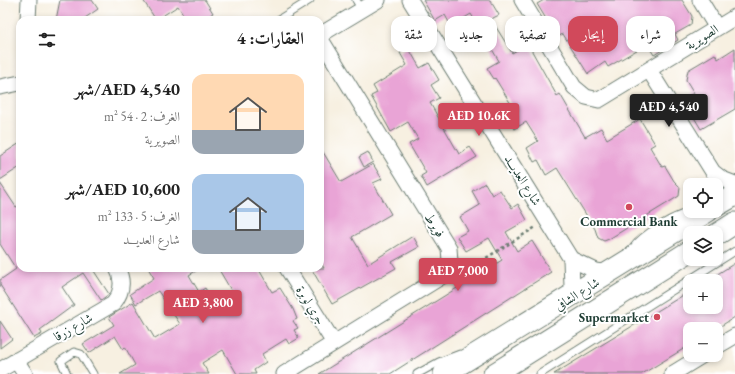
<!DOCTYPE html>
<html lang="ar">
<head>
<meta charset="utf-8">
<style>
  :root { --surface:#fff; --page:#f2f2f2; --text:#222; --muted:#767676; --accent:#d1495b }
  body { margin:0; font-family:"EB Garamond",Amiri,serif; background:var(--page); color:var(--text); direction:rtl; height:100vh; display:flex; flex-direction:column; font-size:15px; white-space:nowrap }
  * { box-sizing:border-box; margin:0 }
  p { font-size:13px; color:var(--muted) }
  .icon { flex:none; width:22px; height:22px; fill:none; stroke:currentColor; stroke-width:2; stroke-linecap:round; stroke-linejoin:round }
  .map { position:relative; flex:1; overflow:hidden; direction:ltr }
  .details { position:absolute; left:16px; top:16px; width:308px; height:256px; display:flex; flex-direction:column; background:var(--surface); border-radius:12px; box-shadow:0 2px 6px #0003; direction:rtl }
  .details>* { flex:none }
  .guide { position:absolute; left:336px; top:16px; width:339px; height:36px; direction:rtl; display:flex; gap:8px }
  .tools { position:absolute; left:683px; top:178px; display:grid; gap:8px }
  .tools a { display:grid; place-items:center; width:40px; height:40px; border-radius:8px; background:var(--surface); box-shadow:0 2px 6px #0003; font-size:20px }
  .price { position:absolute; translate:-50% -34px; padding:0 9px; border-radius:4px; background:var(--accent); color:#fff; font-size:13px; line-height:26px; filter:drop-shadow(0 1px 2px #0008) }
  .price::after { content:''; position:absolute; left:50%; top:24px; width:12px; height:9px; margin-left:-6px; background:inherit; clip-path:polygon(0 0,100% 0,50% 100%) }
  .price.on { background:#222; color:#fff }
  ul { padding:0; list-style:none }
  li { display:flex; align-items:center; gap:12px; height:100px; padding:0 20px }
  li span { display:grid; place-items:center; flex:none; width:112px; height:80px; border-radius:12px; color:#555 }
  li>.icon { margin-inline-start:auto }
  span .icon { width:48px; height:48px; fill:#fffc; stroke-width:1 }
  li b { font-size:17px }
  h2 { display:flex; justify-content:space-between; align-items:center; height:48px; padding:0 20px; font-size:17px }
  .tag { padding:0 14px; border-radius:12px; background:var(--surface); box-shadow:0 2px 6px #0003; font-size:14px; line-height:36px }
  .tag.on { background:var(--accent); color:#fff }
  .map>svg:first-child { display:block }
</style>
</head>
<body>
<div class="map">
<svg width="735" height="374" viewBox="0 0 735 374">
  <rect width="100%" height="100%" fill="#fff"/>
  <filter id="ink" filterUnits="userSpaceOnUse"><feTurbulence type="fractalNoise" baseFrequency=".025" numOctaves="2"/><feDisplacementMap in="SourceGraphic" scale="8" xChannelSelector="R" yChannelSelector="G"/><feConvolveMatrix kernelMatrix="1 2 1 2 8 2 1 2 1" color-interpolation-filters="sRGB"/></filter>
  <filter id="wash" filterUnits="userSpaceOnUse"><feTurbulence type="fractalNoise" baseFrequency=".012" numOctaves="4" result="noise"/><feDisplacementMap in="SourceGraphic" scale="16" xChannelSelector="R" yChannelSelector="G"/><feGaussianBlur stdDeviation="0.9" result="paint"/><feColorMatrix in="noise" values="0 0 0 0 0 0 0 0 0 0 0 0 0 0 0 0 0 1.4 0 .05"/><feComposite in="paint" operator="in"/></filter>
  <g filter="url(#wash)">
    <rect width="100%" height="100%" fill="#f7f0e1"/>
    <g id="blocks">
      <path fill="#e9a4d6" d="M 60,0 L 92,0 L 98,9 L 85,18 L 85,20 L 56,20 Z
        M 143,0 L 205,0 L 213,13 L 210,15 L 213,20 L 187,20 L 178,6 L 156,20 Z
        M 423,0 L 490,0 L 499,15 L 491,19 L 512,53 L 528,44 L 557,96 L 560,94 L 585,137 L 601,128 L 607,139 L 640,119 L 655,144 L 650,147 L 662,167 L 665,166 L 674,181 L 680,187 L 679,196 L 609,239 L 604,241 L 598,238 L 595,229 L 557,168 L 546,175 L 538,160 L 534,162 L 527,148 L 538,141 L 526,122 L 514,129 L 508,118 L 517,114 L 495,78 L 494,79 L 487,68 L 499,61 L 471,14 L 451,26 L 445,15 L 435,21 Z
        M 544,0 L 682,0 L 692,16 L 691,25 L 675,34 L 678,40 L 654,55 L 647,44 L 608,67 L 605,62 L 588,74 L 563,34 L 557,37 L 537,4 Z
        M 408,47 L 420,68 L 429,63 L 439,80 L 431,85 L 439,98 L 430,103 L 459,154 L 470,147 L 477,157 L 427,187 L 421,176 L 426,173 L 409,144 L 418,139 L 408,122 L 391,132 L 371,96 L 377,93 L 373,86 L 407,65 L 400,53 Z
        M 735,48 L 735,109 L 701,129 L 683,99 L 694,93 L 686,80 L 688,70 L 715,54 L 718,59 Z
        M 20,143 L 20,167 L 0,180 L 0,156 Z
        M 320,147 L 341,182 L 373,164 L 382,179 L 373,183 L 391,214 L 352,237 L 368,264 L 413,236 L 419,247 L 392,262 L 396,268 L 332,304 L 311,268 L 324,268 L 320,261 Z
        M 368,152 L 373,162 L 364,167 L 359,157 Z
        M 0,183 L 16,207 L 20,205 L 20,268 L 92,268 L 109,294 L 101,300 L 83,273 L 62,287 L 74,305 L 40,330 L 42,334 L 34,338 L 0,285 L 0,280 L 16,269 L 0,244 Z
        M 485,183 L 492,195 L 500,190 L 512,208 L 518,204 L 527,220 L 506,232 L 517,251 L 532,241 L 551,272 L 390,374 L 319,374 L 502,260 L 489,238 L 466,251 L 457,237 L 468,231 L 460,217 L 480,205 L 472,191 Z
        M 735,263 L 735,317 L 716,329 L 690,329 L 690,345 L 642,374 L 554,374 L 690,291 L 690,307 L 716,307 L 716,275 Z
        M 148,268 L 201,268 L 189,275 L 199,292 L 205,288 L 217,308 L 235,297 L 218,268 L 258,268 L 272,292 L 280,288 L 293,309 L 297,319 L 293,321 L 298,328 L 294,330 L 299,338 L 289,344 L 286,339 L 262,354 L 266,362 L 254,370 L 256,374 L 237,374 L 223,350 L 202,363 L 209,374 L 120,374 L 135,365 L 125,347 L 123,349 L 115,336 L 89,353 L 83,344 L 114,325 L 109,317 L 133,302 L 155,339 L 180,324 L 158,291 L 136,304 L 130,294 L 154,278 Z
        M 0,321 L 12,339 L 0,348 Z"/>
    </g>
  </g>
  <g filter="url(#ink)">
    <use href="#blocks" fill-opacity="0" stroke="#6b7c71" stroke-width="1"/>
    <g fill="none" stroke-linecap="round" stroke-linejoin="round">
      <defs>
        <path id="lane" d="M 356,0 L 362,10
          M 278,20 L 310,0
          M 633,248 C 642,235 677,213 693,212
          M 67,374 L 61,361 L 74,352 L 81,354 L 93,374
          M 417,374 L 439,362 L 460,354
          M 540,374 L 735,251"/>
        <path id="street" d="M 410,0 L 571,259 L 572,287 L 568,300
          M 522,0 L 574,87 L 586,97 L 599,100 L 735,17
          M 700,0 L 717,28
          M 28,20 L 29,0
          M 320,35 L 378,0
          M 649,70 L 713,172 L 722,179 L 735,184
          M 0,87 L 20,83
          M 571,259 L 596,271 L 610,273
          M 287,268 L 334,343
          M 716,347 L 735,336
          M 16,360 L 25,374
          M 0,370 L 113,304 C 122,293 124,281 117,268
          M 284,374 L 444,275 L 450,261 L 449,248 L 320,38
          M 672,374 L 703,355"/>
        <path id="secondary" d="M 716,206 L 735,195
          M 716,235 L 735,223
          M 444,374 L 708,211
          M 494,374 L 690,251"/>
      </defs>
      <use href="#lane" stroke="#6b7c71" stroke-width="9"/>
      <use href="#street" stroke="#6b7c71" stroke-width="17"/>
      <use href="#secondary" stroke="#6b7c71" stroke-width="23"/>
      <path stroke="#6b7c71" stroke-width="2.5" stroke-dasharray="3 3" stroke-linecap="butt" d="M 461,268 L 465,271 L 536,227"/>
      <use href="#lane" stroke="#fff" stroke-width="7"/>
      <use href="#street" stroke="#fff" stroke-width="15"/>
      <use href="#secondary" stroke="#fff" stroke-width="21"/>
    </g>
  </g>
  <g fill="#d1495b" stroke="#fff" stroke-width="1.5">
    <circle cx="629" cy="207" r="4"/>
    <circle cx="657" cy="317" r="4"/>
  </g>
  <g text-anchor="middle" dominant-baseline="central" stroke-width="4" stroke-linejoin="round" paint-order="stroke">
    <g font-size="13" fill="#1f3d34" stroke="#fff">
      <text transform="translate(702 37) rotate(-32)">الصويرية</text>
      <text transform="translate(523 180) rotate(58)">شارع العديـــد</text>
      <text transform="translate(435 225) rotate(58)">فويرط</text>
      <text transform="translate(577 294) rotate(-32)">شارع الشافي</text>
      <text transform="translate(311 305) rotate(58)">جري لوبرة</text>
      <text transform="translate(73 327) rotate(-30)">شارع زرقا</text>
    </g>
    <g font-size="13" font-weight="bold" fill="#1f3d34" stroke="#fff">
      <text x="629" y="221">Commercial Bank</text>
      <text x="649" y="317" text-anchor="end">Supermarket</text>
    </g>
  </g>
</svg>
<div class="tools">
<a><svg class="icon" aria-label="locate" viewBox="0 0 24 24"><circle cx="12" cy="12" r="6"/><path d="M12 2v4M12 18v4M2 12h4M18 12h4"/></svg></a>
<a><svg class="icon" aria-label="layers" viewBox="0 0 24 24"><path d="M12 4l9 5-9 5-9-5zM3 14l9 5 9-5"/></svg></a>
<a>+</a>
<a>−</a>
</div>
<b class="price on" style="left:669px;top:128px">AED 4,540</b>
<b class="price" style="left:479px;top:137px">AED 10.6K</b>
<b class="price" style="left:458px;top:292px">AED 7,000</b>
<b class="price" style="left:203px;top:324px">AED 3,800</b>
<div class="guide">
<a class="tag">شراء</a>
<a class="tag on">إيجار</a>
<a class="tag">تصفية</a>
<a class="tag">جديد</a>
<a class="tag">شقة</a>
</div>
<section class="details">
<h2>العقارات: 4<svg class="icon" aria-label="filters" viewBox="0 0 24 24"><path d="M4 7h16M4 17h16"/><circle cx="9" cy="7" r="2"/><circle cx="15" cy="17" r="2"/></svg></h2>
<ul>
<li><span style="background:linear-gradient(#ffd9b3 70%,#9aa5b1 0)"><svg class="icon" aria-label="home" viewBox="0 0 24 24"><path d="M3 11l9-7 9 7M6 9v11h12V9"/></svg></span><div><b>AED 4,540/شهر</b><p>الغرف: 2 · 54 m²</p><p>الصويرية</p></div></li>
<li><span style="background:linear-gradient(#a9c7e8 70%,#9aa5b1 0)"><svg class="icon" aria-label="home" viewBox="0 0 24 24"><path d="M3 11l9-7 9 7M6 9v11h12V9"/></svg></span><div><b>AED 10,600/شهر</b><p>الغرف: 5 · 133 m²</p><p>شارع العديـــد</p></div></li>
</ul>
</section>
</div>
</body>
</html>
